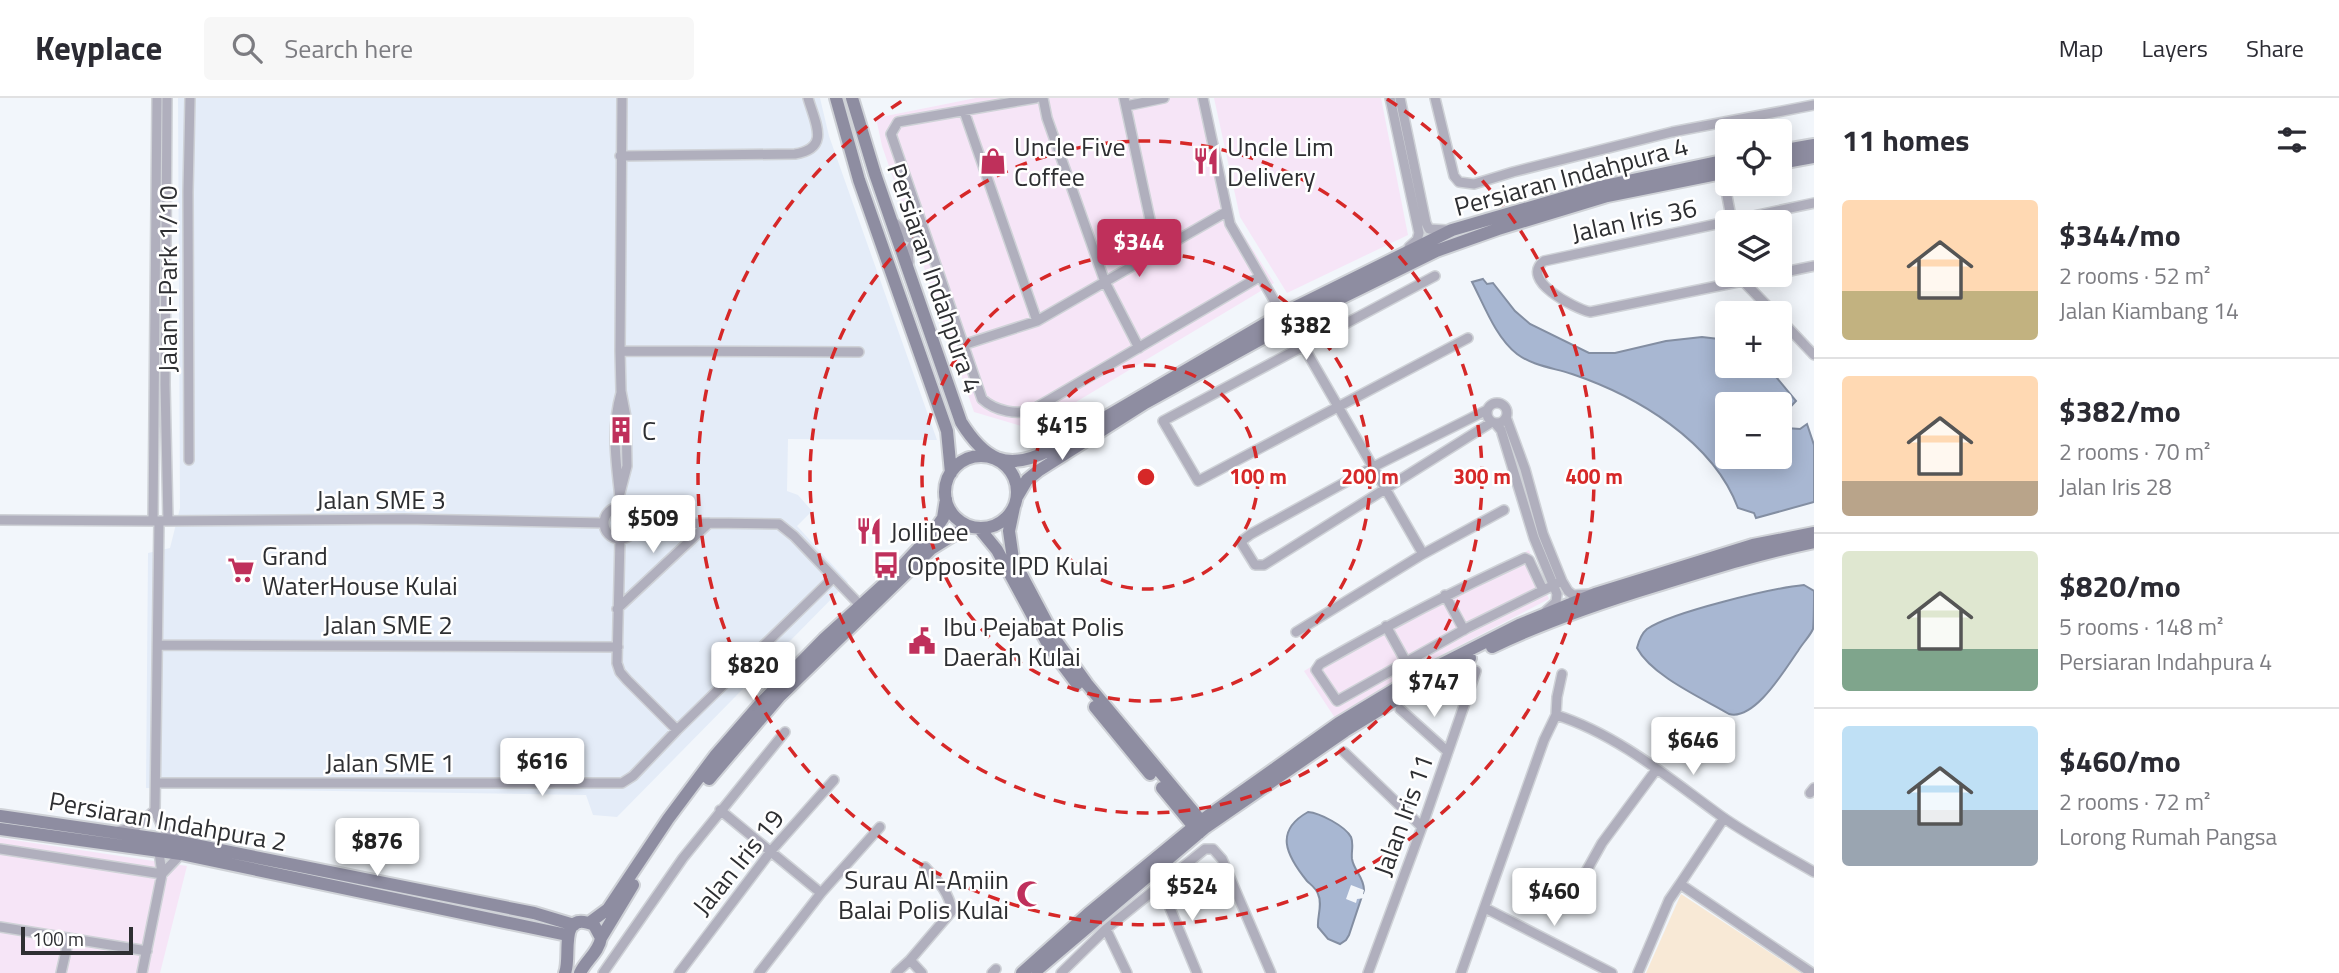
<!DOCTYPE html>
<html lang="en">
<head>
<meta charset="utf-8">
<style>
  :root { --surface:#fff; --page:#f7f7f7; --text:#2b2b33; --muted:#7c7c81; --line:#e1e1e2; --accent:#bf305b }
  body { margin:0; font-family:"Titillium Web",sans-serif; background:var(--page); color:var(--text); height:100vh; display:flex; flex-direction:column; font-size:26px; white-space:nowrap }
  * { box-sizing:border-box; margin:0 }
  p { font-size:23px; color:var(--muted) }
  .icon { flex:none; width:38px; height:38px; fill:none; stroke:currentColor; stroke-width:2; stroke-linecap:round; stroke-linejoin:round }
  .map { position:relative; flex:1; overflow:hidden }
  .sheet { display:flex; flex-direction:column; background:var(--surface); width:525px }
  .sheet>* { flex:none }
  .fabs { position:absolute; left:1715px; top:21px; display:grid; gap:14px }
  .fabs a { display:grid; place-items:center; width:77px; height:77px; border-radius:7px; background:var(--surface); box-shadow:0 4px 18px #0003; font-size:35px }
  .scale { position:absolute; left:21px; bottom:18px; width:112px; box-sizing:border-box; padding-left:7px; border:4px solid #2e2f32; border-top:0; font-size:19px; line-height:24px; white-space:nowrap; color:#2e2f32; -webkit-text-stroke:5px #fff; paint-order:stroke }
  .price { position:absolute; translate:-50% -60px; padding:0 16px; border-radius:7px; background:#fff; color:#222; font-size:23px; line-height:46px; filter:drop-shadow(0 2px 4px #0008) }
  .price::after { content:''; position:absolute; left:50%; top:42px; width:21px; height:16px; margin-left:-10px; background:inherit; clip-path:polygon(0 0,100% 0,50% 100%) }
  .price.on { background:var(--accent); color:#fff }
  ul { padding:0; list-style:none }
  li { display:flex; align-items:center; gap:21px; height:175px; padding:0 28px }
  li+li { border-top:2px solid var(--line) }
  li span { display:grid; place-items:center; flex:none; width:196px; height:140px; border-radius:7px; color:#555 }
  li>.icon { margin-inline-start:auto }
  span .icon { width:84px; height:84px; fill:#fffc; stroke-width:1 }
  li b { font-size:30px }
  h2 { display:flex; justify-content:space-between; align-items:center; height:84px; padding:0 28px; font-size:30px }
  header { display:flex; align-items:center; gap:42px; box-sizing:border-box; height:98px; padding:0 35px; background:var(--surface); border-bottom:2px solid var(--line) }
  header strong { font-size:33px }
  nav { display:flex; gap:38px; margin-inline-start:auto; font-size:24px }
  .search { width:490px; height:63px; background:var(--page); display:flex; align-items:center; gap:18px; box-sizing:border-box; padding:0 24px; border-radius:7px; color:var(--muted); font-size:26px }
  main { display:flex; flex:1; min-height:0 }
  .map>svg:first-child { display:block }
</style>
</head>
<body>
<header>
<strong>Keyplace</strong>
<div class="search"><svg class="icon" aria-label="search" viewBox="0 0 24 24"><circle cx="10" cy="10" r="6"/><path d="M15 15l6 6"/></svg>Search here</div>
<nav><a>Map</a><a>Layers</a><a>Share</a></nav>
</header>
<main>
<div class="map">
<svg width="1814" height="875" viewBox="0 0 1814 875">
  <rect width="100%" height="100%" fill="#f2f6fb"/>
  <path fill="#f6e5f7" d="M 976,0 L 1206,0 L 1233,120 L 1274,185 L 1031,331 L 974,314 L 882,48 L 876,20 Z
    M 1214,0 L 1381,0 L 1408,137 L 1287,195 L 1240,119 Z
    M 1529,452 L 1549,501 L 1428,564 L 1335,620 L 1304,573 L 1373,531 L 1437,497 Z
    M 0,740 L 187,768 L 160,875 L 0,875 Z"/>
  <path fill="#e4ecf8" d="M 178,0 L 820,0 L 829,38 L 937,342 L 788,341 L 787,393 L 798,397 L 812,413 L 797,428 L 848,484 L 617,719 L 593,717 L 586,697 L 146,690 L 148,455 L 170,450 L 180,410 Z"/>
  <path fill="#f8e9d6" d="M 1681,796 L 1772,856 L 1801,875 L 1646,875 Z"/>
  <path fill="#a8b7d2" stroke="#838ea2" stroke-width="2" fill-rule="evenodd" d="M 1483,181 L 1487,186 L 1493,185 L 1515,213 L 1530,226 L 1589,255 L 1615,255 L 1666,243 L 1702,239 L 1727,242 L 1727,268 L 1767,268 L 1796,303 L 1782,318 L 1786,330 L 1800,331 L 1807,326 L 1814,347 L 1814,404 L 1756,420 L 1754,415 L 1738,410 C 1713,343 1637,298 1572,276 C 1554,270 1533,268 1517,256 C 1496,240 1484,207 1472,184 ZM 1727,306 L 1780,306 L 1780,359 L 1727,359 Z
    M 1804,487 L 1814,493 C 1814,504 1814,521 1813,531 C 1810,538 1802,546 1798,553 C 1785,571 1755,623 1729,616 C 1702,600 1652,578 1637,550 C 1639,542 1641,536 1647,531 C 1672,514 1773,490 1804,487 Z
    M 1308,714 C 1320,715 1345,728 1351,739 C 1354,746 1351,754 1352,761 C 1354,773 1364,779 1364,792 L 1349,837 L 1346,842 L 1340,846 L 1328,841 L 1318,829 C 1317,818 1323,806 1318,796 C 1316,790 1311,787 1307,783 C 1286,757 1274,733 1308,714 Z"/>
  <path fill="#f2f6fb" d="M 1351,787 L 1364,792 L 1363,796 L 1366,797 L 1365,800 L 1357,801 L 1356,805 L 1346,801 Z"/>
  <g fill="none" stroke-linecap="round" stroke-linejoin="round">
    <defs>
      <path id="street" d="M 167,0 L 165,287 L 168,423
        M 1036,0 L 898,24 L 891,36 L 982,301 C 995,313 1018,318 1034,311 L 1259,179
        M 1043,0 L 1047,20 L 1105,184 L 1139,250
        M 1124,0 L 1157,154
        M 1203,0 L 1230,126 L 1282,216
        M 1390,0 L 1419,135 L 1417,142 L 1409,149
        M 1400,0 L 1426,125 L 1429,131 L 1447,132
        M 1435,0 L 1454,78 L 1459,84 L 1474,86 L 1513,74 L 1672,34 L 1814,7
        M 1126,8 L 1164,0
        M 964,13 L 1037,223
        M 620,58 L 795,56 C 831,50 815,25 808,0
        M 1726,93 L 1732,124
        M 895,125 L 909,140 L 924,135
        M 909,164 L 908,156 L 912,148 L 927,141
        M 1780,175 L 1814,168
        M 1772,177 L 1590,214 C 1574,210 1519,182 1544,163 L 1814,105
        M 1435,178 L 1163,323 L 1198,383 L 1468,240
        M 1744,180 L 1746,186 L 1774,215
        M 1780,221 L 1814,257
        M 1290,225 L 1423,456
        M 963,247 L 1037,223 L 1226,114
        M 620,253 L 859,254
        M 621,295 C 610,334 617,370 621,409
        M1487 315a10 10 0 1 1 20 0a10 10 0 1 1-20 0Z
        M 1487,312 L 1373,369 L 1251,436 L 1243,442 L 1242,446 L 1255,467 L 1264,467 L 1492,324
        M 1506,319 L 1525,371 L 1543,436 L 1562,483 L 1568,493 L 1573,497 L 1590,496
        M 1495,325 L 1501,332 L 1534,440 L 1557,496 L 1556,504 L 1546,513
        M 189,362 L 188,94 L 190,0
        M 620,395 L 627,368 L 626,319 L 621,293 L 620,253 L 622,0
        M604 425a16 16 0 1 1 32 0a16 16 0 1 1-32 0Z
        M 0,422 L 159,423 L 404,421 L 604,425
        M 153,423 L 157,0
        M 159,423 L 155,712 L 162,729 L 177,742
        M 636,427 L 709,425 L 779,426 L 794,438 L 860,507
        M 620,441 L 617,565 L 620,574 L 627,582 L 677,632
        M 1543,492 L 1529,462 L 1525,460 C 1453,493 1388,527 1320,566 L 1316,572 L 1337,603 L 1467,530 L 1562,483
        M 1445,497 L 1464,532
        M 617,511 L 709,425
        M 1386,528 L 1406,564
        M 1296,534 L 1423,456 L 1504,412
        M 158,547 L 618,549
        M 1400,611 L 1448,654
        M 1556,617 C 1617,636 1670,681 1721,718 C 1751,739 1783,756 1814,774
        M 1344,654 L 1422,729
        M 156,685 L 622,685 L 633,678 L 677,632 L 833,480
        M 1810,695 L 1814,690
        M 720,712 L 821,795
        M 1724,720 L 1680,786 L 1812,875
        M 118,733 L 137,728 L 155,712
        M 0,751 L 162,776
        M 162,776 L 181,756
        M 1160,786 L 1197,875
        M 1578,788 L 1602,745 L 1656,672
        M 1485,810 L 1612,875
        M 0,829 L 147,853
        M 1106,831 L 1127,875
        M 910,862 L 922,875
        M 61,875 L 69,840
        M 142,875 L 162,776 L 159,754
        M 603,875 L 683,760 L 785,634
        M 679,875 L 771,753 L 834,682
        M 759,875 L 821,795 L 880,729
        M 896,875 L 910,862 L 952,813 C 949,794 938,783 925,769
        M 992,875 L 996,871
        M 1061,875 L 1106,831 L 1205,751 L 1213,751 L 1222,761 L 1271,875
        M 1368,875 L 1422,729 L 1476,573
        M 1461,875 L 1544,642 L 1556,617 L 1557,599 L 1562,576
        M 1638,875 L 1669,802 L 1680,786"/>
      <path id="secondary" d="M 836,0 L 859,82 L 947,333 L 951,375
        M 852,0 L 875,76 L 961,324 C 984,361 1006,374 1048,353 L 1282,216 L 1452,132 L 1604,88 L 1727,62
        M 1780,53 L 1814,47
        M 1780,65 L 1814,59
        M945 394a36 36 0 1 1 72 0a36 36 0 1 1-72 0Z
        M 1017,399 L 1027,382 L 1038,373 L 1145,305 L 1290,225 L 1436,153 L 1498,131 L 1607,98 L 1727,74
        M 1014,409 L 1009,433 L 1013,461 L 1057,544 L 1087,586 L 1206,729
        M 979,430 L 997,452 L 1050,550 L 1077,586
        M 1492,549 C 1546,523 1602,504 1658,487 C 1710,471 1761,455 1814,444
        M 1095,609 L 1150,676
        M 709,681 L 779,599 L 931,451 L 968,428
        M 1162,690 L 1199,735
        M 0,718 L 180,744 L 534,815 L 574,827
        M 0,731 L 181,756 L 567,837
        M 589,825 L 608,811 L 668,721 L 715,658 L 762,604 L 824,541 L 891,480 L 932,436 L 943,420 L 946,401
        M 601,840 L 633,787
        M 1037,872 L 1206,729 L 1345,633 L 1417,589 L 1470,560
        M 565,875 C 572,858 557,811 594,827 L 601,840 C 599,854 586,862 580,875
        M 1022,875 L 1088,816 L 1201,723 L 1339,625 L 1412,581 L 1519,527 L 1595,496 L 1753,447 L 1814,435"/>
    </defs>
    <use href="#street" stroke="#cfd2d7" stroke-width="12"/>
    <use href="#secondary" stroke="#cfd2d7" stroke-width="16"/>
    <use href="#street" stroke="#b0afbd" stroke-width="9"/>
    <use href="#secondary" stroke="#8e8da1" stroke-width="12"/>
  </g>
  <g fill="none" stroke="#d62828" stroke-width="3.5" stroke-dasharray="12 9">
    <circle cx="1146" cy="379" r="112"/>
    <circle cx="1146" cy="379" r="224"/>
    <circle cx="1146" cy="379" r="336"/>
    <path d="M1387 1A448 448 0 1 1 905 1"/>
  </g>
  <defs>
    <symbol id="shop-bare" viewBox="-9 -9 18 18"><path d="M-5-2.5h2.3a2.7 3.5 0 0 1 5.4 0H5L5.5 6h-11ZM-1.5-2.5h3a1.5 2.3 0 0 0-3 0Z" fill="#bf305b" stroke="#fff" stroke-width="2.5" paint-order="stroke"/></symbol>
    <symbol id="restaurant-bare" viewBox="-9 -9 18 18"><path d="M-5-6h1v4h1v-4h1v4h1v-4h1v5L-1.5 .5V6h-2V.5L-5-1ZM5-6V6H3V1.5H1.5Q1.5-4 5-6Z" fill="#bf305b" stroke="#fff" stroke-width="2.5" paint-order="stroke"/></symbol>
    <symbol id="building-bare" viewBox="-9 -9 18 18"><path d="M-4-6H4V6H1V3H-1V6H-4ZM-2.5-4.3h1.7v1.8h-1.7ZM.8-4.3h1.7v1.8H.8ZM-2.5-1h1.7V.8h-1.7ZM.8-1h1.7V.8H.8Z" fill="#bf305b" stroke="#fff" stroke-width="2.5" paint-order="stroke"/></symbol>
    <symbol id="bus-bare" viewBox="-9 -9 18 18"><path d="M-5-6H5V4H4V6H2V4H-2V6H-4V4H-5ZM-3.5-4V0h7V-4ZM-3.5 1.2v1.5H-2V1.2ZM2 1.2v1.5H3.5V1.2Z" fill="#bf305b" stroke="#fff" stroke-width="2.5" paint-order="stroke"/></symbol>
    <symbol id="supermarket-bare" viewBox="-9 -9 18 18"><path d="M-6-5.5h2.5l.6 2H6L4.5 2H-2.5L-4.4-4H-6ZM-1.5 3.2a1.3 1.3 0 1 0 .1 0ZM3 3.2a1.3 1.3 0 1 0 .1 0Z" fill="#bf305b" stroke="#fff" stroke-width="2.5" paint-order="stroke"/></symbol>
    <symbol id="civic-bare" viewBox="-9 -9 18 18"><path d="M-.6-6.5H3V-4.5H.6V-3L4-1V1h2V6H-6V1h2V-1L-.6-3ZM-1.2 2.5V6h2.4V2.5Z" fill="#bf305b" stroke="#fff" stroke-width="2.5" paint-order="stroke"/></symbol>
    <symbol id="mosque-bare" viewBox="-9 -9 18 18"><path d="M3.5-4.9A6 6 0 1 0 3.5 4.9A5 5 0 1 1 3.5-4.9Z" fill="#bf305b" stroke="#fff" stroke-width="2.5" paint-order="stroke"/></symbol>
  </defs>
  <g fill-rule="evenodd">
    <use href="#shop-bare" x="974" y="44" width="38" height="38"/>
    <use href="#restaurant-bare" x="1187" y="44" width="38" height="38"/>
    <use href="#building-bare" x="602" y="313" width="38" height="38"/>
    <use href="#restaurant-bare" x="850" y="414" width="38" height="38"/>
    <use href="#bus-bare" x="867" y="448" width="38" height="38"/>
    <use href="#supermarket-bare" x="222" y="453" width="38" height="38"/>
    <use href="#civic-bare" x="903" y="524" width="38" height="38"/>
    <use href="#mosque-bare" x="1011" y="777" width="38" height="38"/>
  </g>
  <g text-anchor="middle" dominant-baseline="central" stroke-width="5" stroke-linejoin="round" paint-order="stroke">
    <g font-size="26" fill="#2e2f32" stroke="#fff" text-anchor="start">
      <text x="1014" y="48">Uncle Five<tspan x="1014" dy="30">Coffee</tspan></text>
      <text x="1227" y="48">Uncle Lim<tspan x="1227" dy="30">Delivery</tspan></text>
      <text x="642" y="332">C</text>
      <text x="890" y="433">Jollibee</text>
      <text x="262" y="457">Grand<tspan x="262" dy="30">WaterHouse Kulai</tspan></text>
      <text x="907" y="467">Opposite IPD Kulai</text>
      <text x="943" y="528">Ibu Pejabat Polis<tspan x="943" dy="30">Daerah Kulai</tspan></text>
      <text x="1009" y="781" text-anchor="end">Surau Al-Amiin<tspan x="1009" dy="30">Balai Polis Kulai</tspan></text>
    </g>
    <g font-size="26" fill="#2e2f32" stroke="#fff">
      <text transform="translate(1571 78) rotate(-15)">Persiaran Indahpura 4</text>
      <text transform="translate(1634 122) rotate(-12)">Jalan Iris 36</text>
      <text transform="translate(935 180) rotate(71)">Persiaran Indahpura 4</text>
      <text transform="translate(167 181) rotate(-90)">Jalan I-Park 1/10</text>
      <text x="381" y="401">Jalan SME 3</text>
      <text x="388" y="526">Jalan SME 2</text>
      <text x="390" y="664">Jalan SME 1</text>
      <text transform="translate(1403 717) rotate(-70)">Jalan Iris 11</text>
      <text transform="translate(168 723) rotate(10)">Persiaran Indahpura 2</text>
      <text transform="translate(738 764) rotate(-51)">Jalan Iris 19</text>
    </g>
  </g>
  <circle cx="1146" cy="379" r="10" fill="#d62828" stroke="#fff" stroke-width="3.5"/>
  <g font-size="21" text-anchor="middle" font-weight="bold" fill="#d62828" stroke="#fff" stroke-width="5" stroke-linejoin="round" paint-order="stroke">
    <text x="1258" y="386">100 m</text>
    <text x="1370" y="386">200 m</text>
    <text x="1482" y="386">300 m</text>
    <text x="1594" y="386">400 m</text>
  </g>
</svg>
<div class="fabs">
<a><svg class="icon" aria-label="locate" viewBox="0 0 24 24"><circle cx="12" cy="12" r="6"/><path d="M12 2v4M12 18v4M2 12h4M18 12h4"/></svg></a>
<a><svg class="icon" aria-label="layers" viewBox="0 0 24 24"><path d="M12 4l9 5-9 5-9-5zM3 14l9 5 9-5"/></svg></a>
<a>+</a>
<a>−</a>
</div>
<div class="scale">100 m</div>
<b class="price on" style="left:1139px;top:181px">$344</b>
<b class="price" style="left:1306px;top:264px">$382</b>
<b class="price" style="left:1062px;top:364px">$415</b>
<b class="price" style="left:653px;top:457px">$509</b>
<b class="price" style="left:753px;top:604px">$820</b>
<b class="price" style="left:1434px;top:621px">$747</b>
<b class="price" style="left:1693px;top:679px">$646</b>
<b class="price" style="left:542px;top:700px">$616</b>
<b class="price" style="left:377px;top:780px">$876</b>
<b class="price" style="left:1192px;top:825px">$524</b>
<b class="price" style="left:1554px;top:830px">$460</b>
</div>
<section class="sheet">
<h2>11 homes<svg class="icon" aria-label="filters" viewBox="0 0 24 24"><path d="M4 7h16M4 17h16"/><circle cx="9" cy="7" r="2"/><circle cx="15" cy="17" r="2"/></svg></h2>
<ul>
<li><span style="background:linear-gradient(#ffd9b3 65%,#c2b280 0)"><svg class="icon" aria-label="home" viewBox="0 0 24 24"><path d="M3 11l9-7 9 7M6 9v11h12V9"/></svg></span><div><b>$344/mo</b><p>2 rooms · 52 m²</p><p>Jalan Kiambang 14</p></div></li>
<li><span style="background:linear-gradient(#ffd9b3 75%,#b9a48a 0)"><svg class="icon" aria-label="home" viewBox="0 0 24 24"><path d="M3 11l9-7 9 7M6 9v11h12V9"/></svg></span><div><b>$382/mo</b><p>2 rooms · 70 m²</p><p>Jalan Iris 28</p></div></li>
<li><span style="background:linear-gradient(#dfe7d0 70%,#7fa58c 0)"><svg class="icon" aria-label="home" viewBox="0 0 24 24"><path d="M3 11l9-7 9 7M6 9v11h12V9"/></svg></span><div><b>$820/mo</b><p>5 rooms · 148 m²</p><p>Persiaran Indahpura 4</p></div></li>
<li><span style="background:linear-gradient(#bfe0f5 60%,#9aa5b1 0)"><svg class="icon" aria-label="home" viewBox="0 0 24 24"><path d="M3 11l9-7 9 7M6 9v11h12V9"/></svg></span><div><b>$460/mo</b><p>2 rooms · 72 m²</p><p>Lorong Rumah Pangsa</p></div></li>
</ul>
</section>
</main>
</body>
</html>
